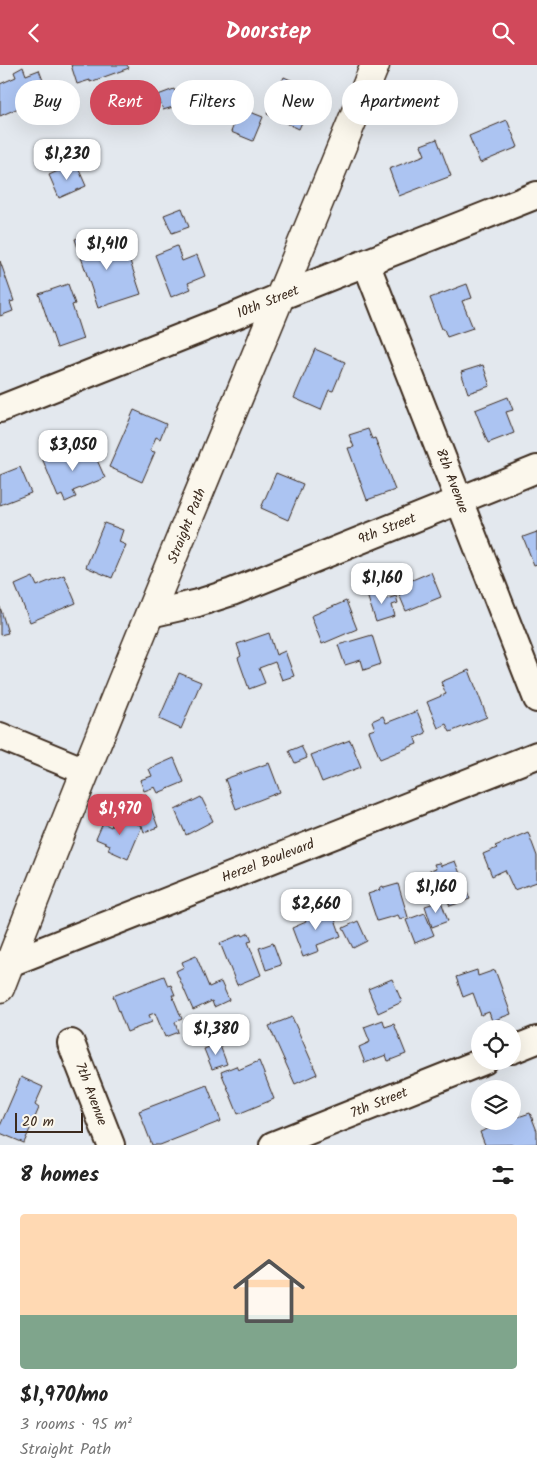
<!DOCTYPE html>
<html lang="en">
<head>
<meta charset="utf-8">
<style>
  :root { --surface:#fff; --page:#f2f2f2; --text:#222; --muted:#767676; --accent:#d1495b }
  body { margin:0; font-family:Kalam,sans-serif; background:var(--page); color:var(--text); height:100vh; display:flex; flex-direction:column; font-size:19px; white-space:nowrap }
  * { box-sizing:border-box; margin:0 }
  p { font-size:16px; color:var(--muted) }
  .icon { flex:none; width:28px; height:28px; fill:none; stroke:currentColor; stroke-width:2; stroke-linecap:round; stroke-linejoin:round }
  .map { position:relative; height:1080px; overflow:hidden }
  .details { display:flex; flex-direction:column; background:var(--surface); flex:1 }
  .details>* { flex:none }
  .hud { position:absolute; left:15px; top:15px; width:508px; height:45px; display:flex; gap:10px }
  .fabs { position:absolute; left:471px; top:955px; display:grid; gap:10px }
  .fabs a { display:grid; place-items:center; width:50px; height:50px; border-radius:50%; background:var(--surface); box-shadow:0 5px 20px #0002; font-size:25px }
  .scale { position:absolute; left:15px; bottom:12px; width:68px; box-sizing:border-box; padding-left:5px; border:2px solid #3b2a1e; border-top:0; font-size:14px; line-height:18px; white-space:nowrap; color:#3b2a1e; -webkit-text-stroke:4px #fbf7ec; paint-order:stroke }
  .price { position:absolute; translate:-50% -42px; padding:0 11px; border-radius:10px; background:#fff; color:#222; font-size:16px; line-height:32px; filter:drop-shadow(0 1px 2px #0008) }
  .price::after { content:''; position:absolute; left:50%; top:30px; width:15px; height:11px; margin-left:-8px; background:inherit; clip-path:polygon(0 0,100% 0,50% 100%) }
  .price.on { background:var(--accent); color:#fff }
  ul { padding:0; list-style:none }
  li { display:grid; align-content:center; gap:10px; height:265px; padding:0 20px }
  li span { display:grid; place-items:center; height:155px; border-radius:5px; color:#555 }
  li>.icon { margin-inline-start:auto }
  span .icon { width:90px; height:90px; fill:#fffc; stroke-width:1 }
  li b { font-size:21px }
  h2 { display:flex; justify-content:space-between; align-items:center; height:60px; padding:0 20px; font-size:21px }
  .tag { padding:0 18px; border-radius:22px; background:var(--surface); box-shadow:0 5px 20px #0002; font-size:18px; line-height:45px }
  .tag.on { background:var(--accent); color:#fff }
  header { display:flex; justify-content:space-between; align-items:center; height:65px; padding:0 20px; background:var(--accent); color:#fff; font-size:22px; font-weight:800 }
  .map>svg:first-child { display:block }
</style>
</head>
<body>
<header><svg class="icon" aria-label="back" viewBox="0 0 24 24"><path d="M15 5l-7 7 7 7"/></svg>Doorstep<svg class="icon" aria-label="search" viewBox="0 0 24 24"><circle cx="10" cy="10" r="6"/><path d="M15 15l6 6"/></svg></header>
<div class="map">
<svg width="537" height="1080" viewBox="0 0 537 1080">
  <rect width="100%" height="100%" fill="#e3e8ee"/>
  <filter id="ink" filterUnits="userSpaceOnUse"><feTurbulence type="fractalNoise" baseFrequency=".02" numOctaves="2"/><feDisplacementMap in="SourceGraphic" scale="10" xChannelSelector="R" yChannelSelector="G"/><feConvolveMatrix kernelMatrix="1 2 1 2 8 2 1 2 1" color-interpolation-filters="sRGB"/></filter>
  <g filter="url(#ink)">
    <path fill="#acc4f2" stroke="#3b2a1e" d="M 71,0 L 127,0 L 129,3 L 90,17 L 90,15 L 77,19 Z
      M 23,2 L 26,10 L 39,5 L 53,42 L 34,49 L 30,38 L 0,51 L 0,19 L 16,12 L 14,7 Z
      M 284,12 L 316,26 L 299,64 L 267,49 Z
      M 174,24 L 180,40 L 163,45 L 158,30 Z
      M 240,43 L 263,52 L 253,76 L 231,67 Z
      M 507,55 L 518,82 L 480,98 L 469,71 Z
      M 437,74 L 451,111 L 399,131 L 389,104 L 425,90 L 421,80 Z
      M 76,98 L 86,121 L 59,133 L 49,110 Z
      M 182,143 L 189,162 L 172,168 L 164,150 Z
      M 103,165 L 113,195 L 128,190 L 141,229 L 98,243 L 75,174 Z
      M 177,181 L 182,196 L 197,190 L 205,211 L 188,218 L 191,224 L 171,232 L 155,190 Z
      M 0,196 L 14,236 L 10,237 L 13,246 L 0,251 Z
      M 68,219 L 75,239 L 72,240 L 83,274 L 57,283 L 39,229 Z
      M 467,219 L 472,233 L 462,236 L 473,263 L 447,272 L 444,264 L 442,264 L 430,233 Z
      M 315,284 L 345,297 L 333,326 L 329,325 L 321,345 L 294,333 Z
      M 483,300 L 490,321 L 468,328 L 461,307 Z
      M 508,332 L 513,345 L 506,347 L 514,368 L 488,378 L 475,345 Z
      M 134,345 L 166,359 L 160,374 L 156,372 L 150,386 L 155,387 L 142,417 L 109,402 Z
      M 368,364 L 372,374 L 375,373 L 395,425 L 367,435 L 348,383 L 354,382 L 349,370 Z
      M 90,379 L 105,413 L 73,426 L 76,432 L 65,437 L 62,430 L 58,432 L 42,393 L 60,386 L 63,393 L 69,396 L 81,391 L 78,384 Z
      M 20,402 L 31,428 L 0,440 L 0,410 Z
      M 276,408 L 303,419 L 288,455 L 261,443 Z
      M 104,458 L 123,465 L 119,477 L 126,480 L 112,513 L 86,502 Z
      M 537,467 L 537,499 L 534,500 L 523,472 Z
      M 431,507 L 441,532 L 406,546 L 396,522 Z
      M 64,510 L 76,538 L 30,557 L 15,520 L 33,512 L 37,521 Z
      M 384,524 L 387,534 L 396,531 L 398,538 L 392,540 L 395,551 L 376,557 L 367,530 Z
      M 346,536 L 357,564 L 322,579 L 311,551 Z
      M 0,542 L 8,568 L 0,570 Z
      M 269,568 L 276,590 L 285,586 L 294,611 L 282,615 L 275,597 L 259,603 L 265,618 L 249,624 L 238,593 L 241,591 L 237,579 Z
      M 372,570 L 381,599 L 364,605 L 361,595 L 345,600 L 338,580 Z
      M 469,605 L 487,652 L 450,667 L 446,659 L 438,663 L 427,637 L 446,629 L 441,617 Z
      M 179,608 L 201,617 L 181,664 L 159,654 Z
      M 417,646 L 426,668 L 415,673 L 417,679 L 380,694 L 369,666 L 375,664 L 372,656 L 383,651 L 386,658 Z
      M 350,675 L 361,702 L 322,717 L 311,690 Z
      M 301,681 L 307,693 L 295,698 L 289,686 Z
      M 174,693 L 184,717 L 158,728 L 155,722 L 144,726 L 140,715 L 152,711 L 149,704 Z
      M 269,698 L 280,727 L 236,744 L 225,714 Z
      M 146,729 L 158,762 L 144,767 L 133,733 Z
      M 201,732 L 213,756 L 186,770 L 175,745 Z
      M 116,750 L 142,761 L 128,794 L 108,785 L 110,780 L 96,774 L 103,758 L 111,762 Z
      M 528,767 L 537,791 L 537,817 L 514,825 L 505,805 L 492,811 L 483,789 L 497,783 L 495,781 Z
      M 455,796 L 470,834 L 450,841 L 445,830 L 434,834 L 424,808 L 436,804 L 434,799 L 439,798 L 441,801 Z
      M 398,819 L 408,852 L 400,854 L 398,850 L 377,856 L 368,829 L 380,825 L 379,823 L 383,821 L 384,823 Z
      M 441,836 L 448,856 L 432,862 L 425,841 Z
      M 320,843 L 320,848 L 331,843 L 341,871 L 317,880 L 319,886 L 303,892 L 292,863 L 306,857 L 305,854 L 314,851 L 312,847 Z
      M 425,848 L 434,870 L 415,878 L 406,855 Z
      M 358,856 L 367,876 L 353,883 L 343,863 Z
      M 249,868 L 252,876 L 248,877 L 261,910 L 237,920 L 220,878 L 242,869 L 243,871 Z
      M 273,878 L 281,900 L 266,905 L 259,883 Z
      M 196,891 L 209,922 L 221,917 L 229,935 L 214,942 L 212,936 L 193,945 L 176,906 L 184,902 L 182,897 Z
      M 477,905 L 478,911 L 495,905 L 511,949 L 492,956 L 489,947 L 481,950 L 473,928 L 463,932 L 456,912 Z
      M 164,911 L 168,921 L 171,920 L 175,930 L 172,930 L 182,954 L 175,957 L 178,967 L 165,972 L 155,948 L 149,950 L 152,957 L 127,967 L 113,931 Z
      M 392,914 L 402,937 L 378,948 L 368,924 Z
      M 292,952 L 317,1009 L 295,1019 L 269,961 Z
      M 383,955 L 385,962 L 394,959 L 406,989 L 388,996 L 386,990 L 365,998 L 359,982 L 370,977 L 364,962 Z
      M 219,978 L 227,999 L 212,1004 L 204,984 Z
      M 259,996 L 274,1034 L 238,1049 L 221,1007 L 236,1001 L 238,1005 Z
      M 21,1012 L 43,1022 L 35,1040 L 39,1043 L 24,1078 L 0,1068 L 0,1061 Z
      M 207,1020 L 221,1056 L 160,1080 L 152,1080 L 139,1046 Z
      M 530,1048 L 537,1066 L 537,1079 L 485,1080 L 480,1067 L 508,1056 L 512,1056 L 512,1054 Z"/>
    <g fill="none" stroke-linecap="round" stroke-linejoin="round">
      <defs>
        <path id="minor" d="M 366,198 L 537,634
          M 0,344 L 237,250 L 282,231 L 537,130
          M 150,549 L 198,538 L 232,527 L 537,404
          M 0,671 L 85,706
          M 0,902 L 537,690
          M 71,978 L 111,1080
          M 512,985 L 537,975
          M 273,1080 L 484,996"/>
        <path id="major" d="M 0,923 C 120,613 250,308 375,0"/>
      </defs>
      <use href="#minor" stroke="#3b2a1e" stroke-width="30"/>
      <use href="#major" stroke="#3b2a1e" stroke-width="31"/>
      <use href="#minor" stroke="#fbf7ec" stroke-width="26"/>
      <use href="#major" stroke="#fbf7ec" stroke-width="28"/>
    </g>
  </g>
  <g text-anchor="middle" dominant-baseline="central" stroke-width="4" stroke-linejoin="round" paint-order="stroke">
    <g font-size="14" fill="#3b2a1e" stroke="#fbf7ec">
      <text transform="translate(268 237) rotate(-22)">10th Street</text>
      <text transform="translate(452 416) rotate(69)">8th Avenue</text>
      <text transform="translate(187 461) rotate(-68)">Straight Path</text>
      <text transform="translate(387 464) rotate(-22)">9th Street</text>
      <text transform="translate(268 796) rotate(-21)">Herzel Boulevard</text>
      <text transform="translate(91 1029) rotate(69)">7th Avenue</text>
      <text transform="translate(379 1038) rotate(-22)">7th Street</text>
    </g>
  </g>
</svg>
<div class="fabs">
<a><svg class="icon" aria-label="locate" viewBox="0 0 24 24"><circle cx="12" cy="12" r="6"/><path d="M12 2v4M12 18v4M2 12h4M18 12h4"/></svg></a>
<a><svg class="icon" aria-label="layers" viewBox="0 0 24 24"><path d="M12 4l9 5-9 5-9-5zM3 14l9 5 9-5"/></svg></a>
</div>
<div class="scale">20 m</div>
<b class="price" style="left:67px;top:116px">$1,230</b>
<b class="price" style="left:107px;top:206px">$1,410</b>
<b class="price" style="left:73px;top:407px">$3,050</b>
<b class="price" style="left:382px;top:540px">$1,160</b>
<b class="price on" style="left:120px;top:771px">$1,970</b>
<b class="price" style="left:436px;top:849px">$1,160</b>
<b class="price" style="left:316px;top:866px">$2,660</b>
<b class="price" style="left:216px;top:991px">$1,380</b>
<div class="hud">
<a class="tag">Buy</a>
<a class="tag on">Rent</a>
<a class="tag">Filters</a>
<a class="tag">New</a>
<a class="tag">Apartment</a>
</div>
</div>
<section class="details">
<h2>8 homes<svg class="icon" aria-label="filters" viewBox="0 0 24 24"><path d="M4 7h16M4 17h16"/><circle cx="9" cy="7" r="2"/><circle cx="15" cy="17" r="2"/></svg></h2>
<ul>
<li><span style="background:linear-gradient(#ffd9b3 65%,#7fa58c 0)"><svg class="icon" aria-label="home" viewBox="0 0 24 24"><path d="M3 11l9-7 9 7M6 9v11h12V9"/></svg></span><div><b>$1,970/mo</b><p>3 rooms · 95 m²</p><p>Straight Path</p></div></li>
</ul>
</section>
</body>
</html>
